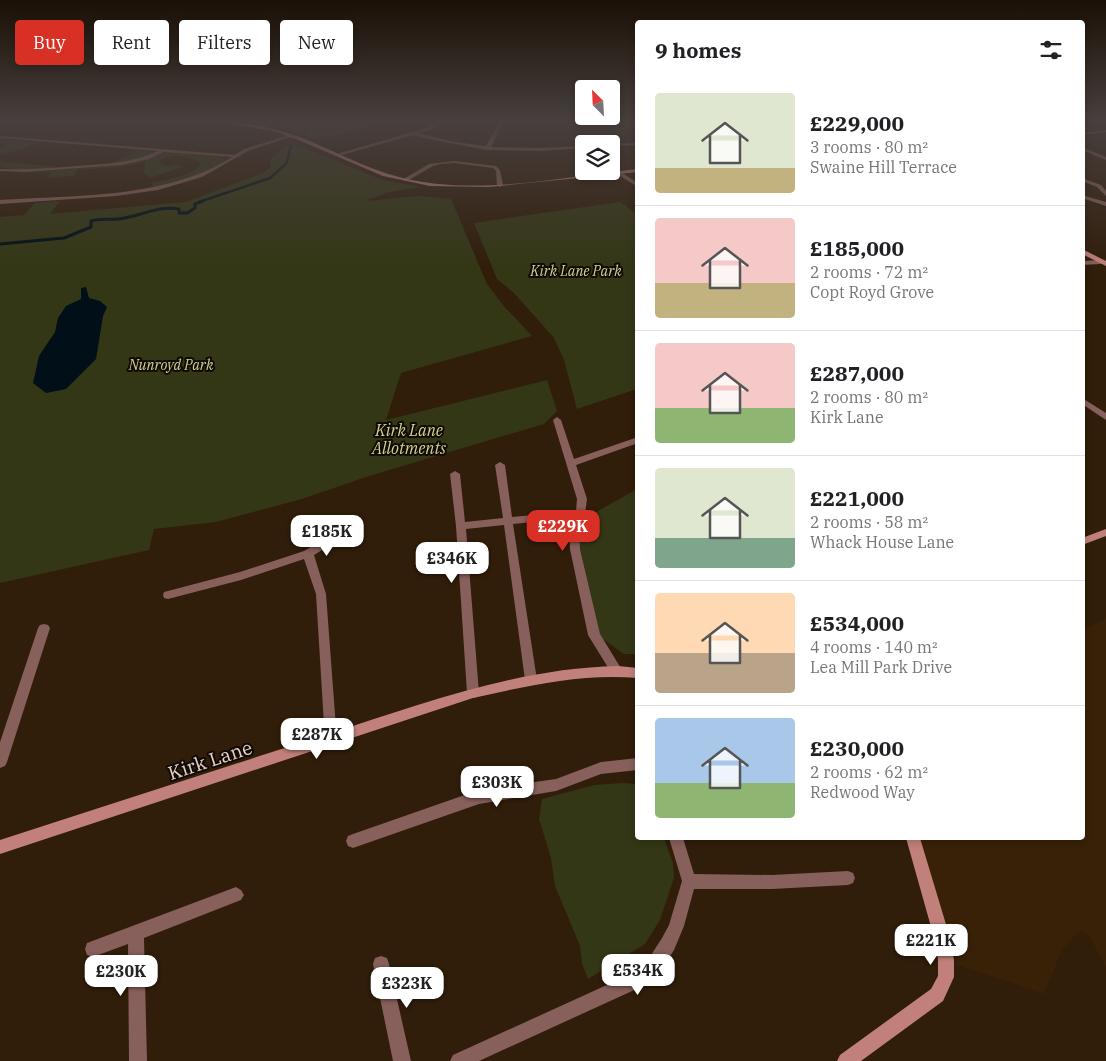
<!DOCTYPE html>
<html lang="en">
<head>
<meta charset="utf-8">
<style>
  :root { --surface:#fff; --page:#f6f6f6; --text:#202124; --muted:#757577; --line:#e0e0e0; --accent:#d93025 }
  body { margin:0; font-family:"IBM Plex Serif",serif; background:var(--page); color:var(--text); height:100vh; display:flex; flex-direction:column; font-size:19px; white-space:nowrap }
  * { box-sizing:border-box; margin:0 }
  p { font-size:16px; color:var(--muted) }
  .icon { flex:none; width:28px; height:28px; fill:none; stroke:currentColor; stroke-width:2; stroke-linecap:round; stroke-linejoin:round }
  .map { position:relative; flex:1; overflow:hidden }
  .panel { position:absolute; left:635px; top:20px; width:450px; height:820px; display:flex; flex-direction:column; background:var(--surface); border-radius:5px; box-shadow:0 2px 8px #0003 }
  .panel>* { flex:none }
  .banner { position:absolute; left:15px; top:20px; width:475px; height:45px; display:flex; gap:10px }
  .needle { width:32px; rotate:336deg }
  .buttons { position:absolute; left:575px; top:80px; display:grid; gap:10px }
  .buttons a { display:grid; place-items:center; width:45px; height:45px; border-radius:5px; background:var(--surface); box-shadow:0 2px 8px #0003; font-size:25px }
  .price { position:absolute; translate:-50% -42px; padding:0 11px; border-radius:10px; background:#fff; color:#222; font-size:16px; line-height:32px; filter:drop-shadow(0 1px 2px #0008) }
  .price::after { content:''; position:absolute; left:50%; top:30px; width:15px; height:11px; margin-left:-8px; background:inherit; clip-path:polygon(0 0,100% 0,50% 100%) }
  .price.active { background:var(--accent); color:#fff }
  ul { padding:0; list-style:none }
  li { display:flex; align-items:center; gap:15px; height:125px; padding:0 20px }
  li+li { border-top:1px solid var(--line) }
  li span { display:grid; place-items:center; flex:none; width:140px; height:100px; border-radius:5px; color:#555 }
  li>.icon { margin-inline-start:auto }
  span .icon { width:60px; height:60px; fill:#fffc; stroke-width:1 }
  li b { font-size:21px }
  h2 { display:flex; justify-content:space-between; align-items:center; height:60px; padding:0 20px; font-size:21px }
  .pill { padding:0 18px; border-radius:5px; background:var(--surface); box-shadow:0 2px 8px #0003; font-size:18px; line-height:45px }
  .pill.active { background:var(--accent); color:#fff }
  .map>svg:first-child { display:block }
</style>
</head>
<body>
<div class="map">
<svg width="1106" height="1061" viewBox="0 0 1106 1061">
  <rect width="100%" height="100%" fill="#301d0a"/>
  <path fill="#392107" d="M 1106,618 L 1106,967 L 1089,936 L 1081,929 L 1062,950 L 1044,994 L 957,965 L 918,838 L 1082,838 L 1083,630 Z"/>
  <path fill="#333715" d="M 282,121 L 380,123 L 316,140 L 276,126 Z
    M 0,138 L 25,142 L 38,142 L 22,149 L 0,156 L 0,148 L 7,146 L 0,144 Z
    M 293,145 L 307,149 L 382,180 L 421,187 L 389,192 L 365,201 L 418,196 L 451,199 L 487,284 L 503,305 L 532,336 L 401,373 L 386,420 L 547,380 L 557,411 L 544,424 L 366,477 L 302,499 L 216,522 L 154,529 L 149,550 L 0,583 L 0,217 L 24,215 L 35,203 L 60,201 L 50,214 L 186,202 L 263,173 L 271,167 L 270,160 L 284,148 L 281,147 Z
    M 138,150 L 156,152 C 140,166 21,174 0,167 L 0,161 L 57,167 L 113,163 Z
    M 171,152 L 227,158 C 212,175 176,182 154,188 L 151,183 C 166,179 192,177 201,163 C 190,155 167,151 158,163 L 167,166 L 176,164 L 183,167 L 149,178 L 149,176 L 143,173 L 145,170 L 145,162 L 119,167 L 78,170 L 73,176 L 46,178 L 51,172 L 9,174 L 121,165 L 142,161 L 161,154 Z
    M 620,202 L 637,214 L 637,389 L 577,409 L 564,360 L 554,338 L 514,293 L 497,279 L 474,223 Z
    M 637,489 L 637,654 L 624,654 L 600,637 L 579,543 L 581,528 L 589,516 Z
    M 623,783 L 637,784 L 638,838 L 664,838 L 673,863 L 674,878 L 660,920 L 645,944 L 588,979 L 582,964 L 580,946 L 555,886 L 551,858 L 539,819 L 542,799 L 594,785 Z"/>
  <path fill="#000f18" d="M 86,287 L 89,298 L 100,301 L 107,307 L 103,316 L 96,359 L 66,389 L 46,393 L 33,383 L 39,356 L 55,332 L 58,318 L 66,306 L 81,299 L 81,288 Z"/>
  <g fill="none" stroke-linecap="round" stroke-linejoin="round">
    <path stroke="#000f18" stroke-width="2.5" d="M 302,121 L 307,128 L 305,131
      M 199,202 L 270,178 L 286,164 L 291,146"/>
    <path stroke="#000f18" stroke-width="3" d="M 0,244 L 64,238 L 91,227 L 91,221 C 100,218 108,220 118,219 C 140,217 157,205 179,209 L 179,213 L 187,213 L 195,208 L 195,204 L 203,201"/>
    <path fill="#875f5b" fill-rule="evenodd" d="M 440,121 L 445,121 L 430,130 L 418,133 L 455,142 L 486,146 L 500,121 L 504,121 L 491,147 L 540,148 L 584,146 L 584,148 L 540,151 L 487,150 L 434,140 L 413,135 L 338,156 L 334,155 L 426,128 Z
      M 1106,130 L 1106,132 L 1082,135 L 1082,133 Z
      M 289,135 L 293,136 L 248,151 L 202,177 L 158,190 L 116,196 L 0,204 L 0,200 C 74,195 167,199 232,157 L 164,152 L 149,159 L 121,165 L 25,172 L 0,171 L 0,169 C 26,170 52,168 78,166 C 106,164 132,163 158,151 L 0,138 L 0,136 L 235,155 L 244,149 Z
      M 638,143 L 638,145 L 611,146 L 610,144 Z
      M 1082,147 L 1106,157 L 1106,160 L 1082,150 Z
      M 454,161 L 496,166 L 500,170 L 503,185 L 500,187 L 497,185 L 496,171 L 493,168 L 454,163 L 440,164 L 433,166 L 407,181 L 402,180 L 429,164 Z
      M 615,171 L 619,171 L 638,183 L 638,187 L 615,173 Z
      M 1082,178 L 1101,185 L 1106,191 L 1106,196 L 1097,187 L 1082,181 Z
      M 1082,195 L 1106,202 L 1106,206 L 1082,198 Z
      M 1082,261 L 1100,260 L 1103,262 L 1100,264 L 1082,265 Z
      M 1082,398 L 1106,413 L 1106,420 L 1082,404 Z
      M 557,417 L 561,420 L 574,459 L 638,437 L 638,443 L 576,465 L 587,499 L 585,514 L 579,527 L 580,549 L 600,634 L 622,670 L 620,674 L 616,675 L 612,674 L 588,635 L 570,549 L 569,527 L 573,518 L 513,524 L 537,680 L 535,684 L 531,685 L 527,684 L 525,680 L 504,525 L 466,529 L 479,693 L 477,697 L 473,698 L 469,697 L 467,693 L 456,526 L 450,474 L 455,471 L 460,474 L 465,522 L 503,518 L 495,465 L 500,462 L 505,465 L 512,517 L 576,511 L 577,499 L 553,420 Z
      M 333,534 L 338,538 L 337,541 L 314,555 L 326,594 L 337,741 L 336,745 L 331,747 L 326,745 L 325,741 L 316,594 L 304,559 L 241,580 L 168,599 L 164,598 L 163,595 L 164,592 L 168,591 L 240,572 L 304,551 Z
      M 44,624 L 48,625 L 50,628 L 7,762 L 5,766 L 0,768 L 0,742 L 38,628 L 40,625 Z
      M 638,758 L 638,770 L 601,774 L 556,791 L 479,804 L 353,848 L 348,846 L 346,841 L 348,836 L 353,834 L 479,790 L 556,779 L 601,762 Z
      M 669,838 L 683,838 L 694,874 L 772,875 L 848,871 L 853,873 L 855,878 L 853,883 L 848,885 L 772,889 L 694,889 L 684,926 L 674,950 L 654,981 L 479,1061 L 450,1061 L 453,1055 L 642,969 L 662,938 L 669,925 L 682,881 Z
      M 236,887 L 241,890 L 244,895 L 241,900 L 144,938 L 147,1061 L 129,1061 L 128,944 L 93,957 L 87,955 L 85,949 L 87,943 Z
      M 381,956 L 387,958 L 389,964 L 411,1061 L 393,1061 L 373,964 L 375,958 Z"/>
    <path fill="#c1817a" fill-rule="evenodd" d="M 214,121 C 243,121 272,127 300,137 C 333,150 364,168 399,177 C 476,197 560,177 638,169 L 638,172 L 489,187 L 430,186 L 383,176 L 296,139 L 273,131 Z
      M 1082,249 L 1106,261 L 1106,266 L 1082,254 Z
      M 1106,529 L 1106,536 L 1082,545 L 1082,538 Z
      M 618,666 L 638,668 L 638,678 C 581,673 528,686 473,698 L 0,854 L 0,840 C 109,805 219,769 328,734 C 423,704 517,668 618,666 Z
      M 906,838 L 920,838 L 951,941 L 954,960 L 954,977 L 943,1001 L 861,1061 L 837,1061 L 840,1055 L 931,989 L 938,976 L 938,960 L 935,941 Z"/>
  </g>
  <linearGradient id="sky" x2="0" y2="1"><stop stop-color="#1a1006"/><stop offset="0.45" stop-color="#48403e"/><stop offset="1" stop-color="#48403e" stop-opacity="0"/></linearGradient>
  <rect width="1106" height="269" fill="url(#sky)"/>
  <g text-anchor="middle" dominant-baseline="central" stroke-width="4" stroke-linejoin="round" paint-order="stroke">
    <g font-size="14" font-style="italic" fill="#cdd692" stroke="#120903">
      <text x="576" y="271">Kirk Lane Park</text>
      <text x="171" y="365">Nunroyd Park</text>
    </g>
    <g font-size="16" font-style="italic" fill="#cdd692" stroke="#120903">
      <text x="409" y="430">Kirk Lane<tspan x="409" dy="18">Allotments</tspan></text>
    </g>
    <g font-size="19" fill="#e2d5ca" stroke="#120903">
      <text transform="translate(210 760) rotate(-18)">Kirk Lane</text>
    </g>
  </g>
</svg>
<div class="buttons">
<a><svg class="needle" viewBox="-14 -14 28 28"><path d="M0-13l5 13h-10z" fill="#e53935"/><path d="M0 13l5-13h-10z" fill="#757577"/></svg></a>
<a><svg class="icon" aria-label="layers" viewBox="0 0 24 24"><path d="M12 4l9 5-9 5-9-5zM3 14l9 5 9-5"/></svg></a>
</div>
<b class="price active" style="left:563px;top:552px">£229K</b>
<b class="price" style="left:327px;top:557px">£185K</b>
<b class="price" style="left:452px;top:584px">£346K</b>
<b class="price" style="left:317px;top:760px">£287K</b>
<b class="price" style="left:497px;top:808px">£303K</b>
<b class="price" style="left:931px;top:966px">£221K</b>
<b class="price" style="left:638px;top:996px">£534K</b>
<b class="price" style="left:121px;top:997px">£230K</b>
<b class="price" style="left:407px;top:1009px">£323K</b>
<div class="banner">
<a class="pill active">Buy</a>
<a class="pill">Rent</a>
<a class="pill">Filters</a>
<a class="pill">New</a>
</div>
<section class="panel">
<h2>9 homes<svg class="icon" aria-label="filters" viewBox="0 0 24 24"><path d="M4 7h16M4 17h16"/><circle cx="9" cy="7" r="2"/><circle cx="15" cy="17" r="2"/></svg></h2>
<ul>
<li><span style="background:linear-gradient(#dfe7d0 75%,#c2b280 0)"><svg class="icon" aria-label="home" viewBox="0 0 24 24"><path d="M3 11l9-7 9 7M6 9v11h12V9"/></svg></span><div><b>£229,000</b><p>3 rooms · 80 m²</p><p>Swaine Hill Terrace</p></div></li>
<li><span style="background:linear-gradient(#f6c9c9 65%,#c2b280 0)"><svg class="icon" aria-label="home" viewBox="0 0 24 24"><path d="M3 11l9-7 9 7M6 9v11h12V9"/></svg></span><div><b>£185,000</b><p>2 rooms · 72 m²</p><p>Copt Royd Grove</p></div></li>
<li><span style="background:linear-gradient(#f6c9c9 65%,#8fb573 0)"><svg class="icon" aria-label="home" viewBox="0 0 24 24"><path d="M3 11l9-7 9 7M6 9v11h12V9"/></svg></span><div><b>£287,000</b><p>2 rooms · 80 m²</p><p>Kirk Lane</p></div></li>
<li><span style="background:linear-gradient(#dfe7d0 70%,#7fa58c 0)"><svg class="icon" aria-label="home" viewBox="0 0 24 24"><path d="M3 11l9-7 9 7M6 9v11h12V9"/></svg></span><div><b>£221,000</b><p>2 rooms · 58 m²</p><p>Whack House Lane</p></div></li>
<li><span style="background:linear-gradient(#ffd9b3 60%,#b9a48a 0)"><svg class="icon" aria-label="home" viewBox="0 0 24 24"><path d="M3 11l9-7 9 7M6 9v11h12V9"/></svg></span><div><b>£534,000</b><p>4 rooms · 140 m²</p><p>Lea Mill Park Drive</p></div></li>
<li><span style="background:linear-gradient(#a9c7e8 65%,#8fb573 0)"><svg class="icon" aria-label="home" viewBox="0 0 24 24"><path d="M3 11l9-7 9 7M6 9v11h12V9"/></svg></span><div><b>£230,000</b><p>2 rooms · 62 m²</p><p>Redwood Way</p></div></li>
</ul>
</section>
</div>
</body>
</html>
